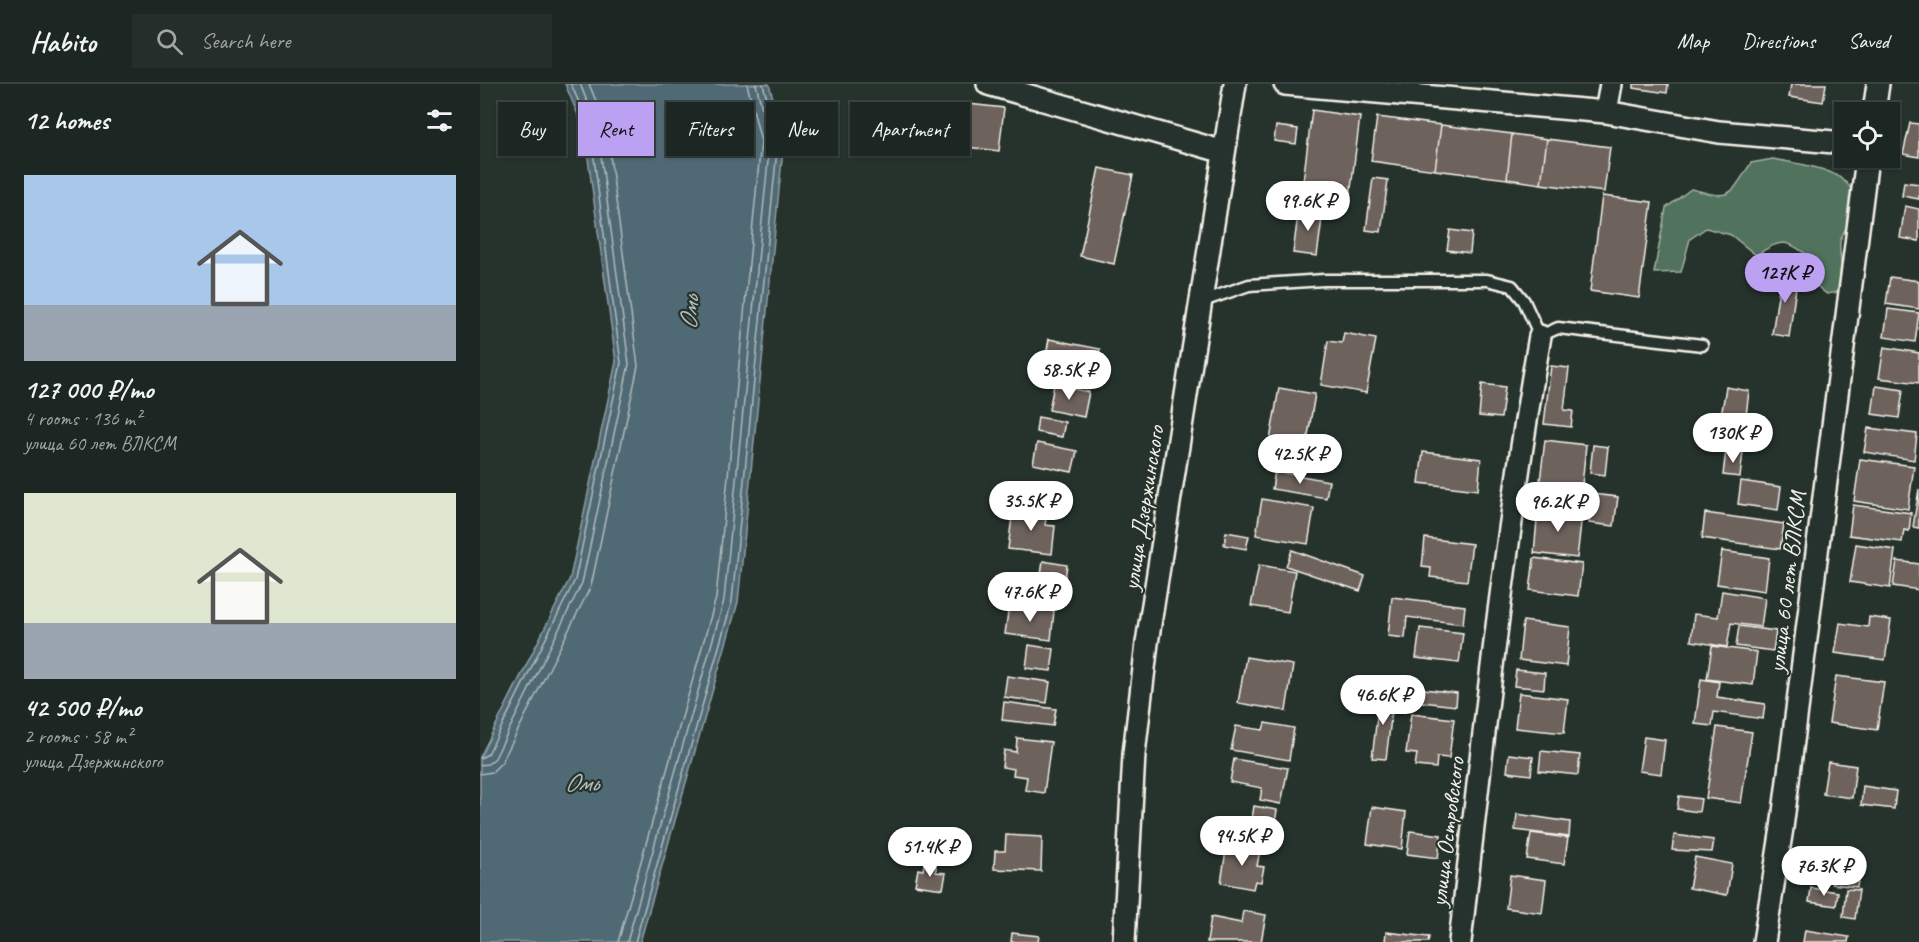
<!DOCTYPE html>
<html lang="en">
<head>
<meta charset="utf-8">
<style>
  :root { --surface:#1c2622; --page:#252e2a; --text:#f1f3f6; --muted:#a0a5a5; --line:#3a4340; --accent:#bca0f2 }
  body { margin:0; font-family:Caveat,sans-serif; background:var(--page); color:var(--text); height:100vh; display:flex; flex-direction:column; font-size:22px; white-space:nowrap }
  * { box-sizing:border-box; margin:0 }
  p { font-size:20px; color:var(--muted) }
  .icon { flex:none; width:33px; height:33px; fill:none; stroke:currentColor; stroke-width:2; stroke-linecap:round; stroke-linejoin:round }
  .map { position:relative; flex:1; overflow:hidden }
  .panel { display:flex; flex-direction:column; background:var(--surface); width:480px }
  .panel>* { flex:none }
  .top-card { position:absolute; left:18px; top:18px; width:570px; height:54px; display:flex; gap:12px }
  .fabs { position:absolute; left:1354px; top:18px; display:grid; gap:12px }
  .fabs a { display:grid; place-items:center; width:66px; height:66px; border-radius:0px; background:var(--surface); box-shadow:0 2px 4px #0004,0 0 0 2px var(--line); font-size:30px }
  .price { position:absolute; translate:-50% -51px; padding:0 14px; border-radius:21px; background:#fff; color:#222; font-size:20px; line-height:39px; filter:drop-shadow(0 2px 3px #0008) }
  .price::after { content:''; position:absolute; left:50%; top:36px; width:18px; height:14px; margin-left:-9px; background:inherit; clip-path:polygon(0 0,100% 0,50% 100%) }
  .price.on { background:var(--accent); color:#111 }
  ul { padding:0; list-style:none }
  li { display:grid; align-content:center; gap:12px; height:318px; padding:0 24px }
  li span { display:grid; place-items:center; height:186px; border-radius:0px; color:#555 }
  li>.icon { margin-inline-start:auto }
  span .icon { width:108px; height:108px; fill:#fffc; stroke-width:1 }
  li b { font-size:26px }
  h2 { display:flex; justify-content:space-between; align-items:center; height:72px; padding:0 24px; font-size:26px }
  .chip { padding:0 21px; border-radius:0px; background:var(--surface); box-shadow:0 2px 4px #0004,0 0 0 2px var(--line); font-size:21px; line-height:54px }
  .chip.on { background:var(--accent); color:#111 }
  header { display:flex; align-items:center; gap:36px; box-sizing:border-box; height:84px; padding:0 30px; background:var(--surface); border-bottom:2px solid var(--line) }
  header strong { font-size:28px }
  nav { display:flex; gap:33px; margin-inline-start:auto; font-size:21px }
  .search { width:420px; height:54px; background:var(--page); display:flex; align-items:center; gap:15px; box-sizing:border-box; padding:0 21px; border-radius:0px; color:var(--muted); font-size:22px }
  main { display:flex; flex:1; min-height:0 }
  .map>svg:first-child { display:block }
</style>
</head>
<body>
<header>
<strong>Habito</strong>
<div class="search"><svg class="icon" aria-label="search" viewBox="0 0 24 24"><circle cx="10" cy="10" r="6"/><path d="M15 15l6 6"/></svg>Search here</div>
<nav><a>Map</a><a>Directions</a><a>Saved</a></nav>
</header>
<main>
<section class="panel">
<h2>12 homes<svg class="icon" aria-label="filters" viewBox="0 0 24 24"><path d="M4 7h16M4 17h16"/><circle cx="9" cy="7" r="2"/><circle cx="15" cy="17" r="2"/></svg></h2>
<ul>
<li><span style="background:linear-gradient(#a9c7e8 70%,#9aa5b1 0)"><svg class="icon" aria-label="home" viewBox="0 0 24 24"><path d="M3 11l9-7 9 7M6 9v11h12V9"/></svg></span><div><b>127 000 ₽/mo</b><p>4 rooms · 136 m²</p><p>улица 60 лет ВЛКСМ</p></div></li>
<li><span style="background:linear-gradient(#dfe7d0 70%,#9aa5b1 0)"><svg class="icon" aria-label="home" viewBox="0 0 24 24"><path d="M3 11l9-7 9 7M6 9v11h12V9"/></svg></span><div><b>42 500 ₽/mo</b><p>2 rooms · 58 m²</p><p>улица Дзержинского</p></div></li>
</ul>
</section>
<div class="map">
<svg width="1439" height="858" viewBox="0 0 1439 858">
  <rect width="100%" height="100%" fill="#26332d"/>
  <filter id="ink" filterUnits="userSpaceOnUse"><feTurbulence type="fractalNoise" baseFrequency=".0167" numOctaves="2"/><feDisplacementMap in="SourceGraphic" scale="12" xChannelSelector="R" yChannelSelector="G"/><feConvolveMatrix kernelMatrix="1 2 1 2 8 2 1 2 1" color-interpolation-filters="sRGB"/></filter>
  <g filter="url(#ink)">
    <path fill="#51725d" stroke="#a2b2a2" stroke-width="1.5" d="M 1293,75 C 1320,81 1379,83 1375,125 C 1373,137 1361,147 1360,159 C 1358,179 1368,186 1358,208 L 1347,210 C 1331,200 1329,189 1327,171 C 1304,153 1300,157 1276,171 L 1251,151 L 1226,144 L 1210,155 L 1201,188 L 1174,189 L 1186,124 L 1211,105 C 1252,116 1249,113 1271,79 Z"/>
    <path fill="#4f6974" stroke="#919fa2" stroke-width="1.5" d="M 85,0 L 289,0 L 304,55 L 258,518 L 160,858 L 0,858 L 0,673 L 90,494 L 136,278 L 104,45 Z"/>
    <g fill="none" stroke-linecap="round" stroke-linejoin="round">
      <path stroke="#b2bbba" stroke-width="1.5" d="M 0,674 L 8,670 L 95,496 L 141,279 L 110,44 L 91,0
        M 0,681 L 8,680 L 15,674 L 102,499 L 149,280 L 117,42 L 100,0
        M 0,690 L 12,688 L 22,678 L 111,502 L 158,282 L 126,41 L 109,0
        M 138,858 L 236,514 L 281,58 L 267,0
        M 147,858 L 244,516 L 290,57 L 276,0
        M 155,858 L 252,517 L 298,56 L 283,0"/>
    </g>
    <path fill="#6e625d" stroke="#f4f1e8" stroke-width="1.5" d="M 1153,0 L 1188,0 L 1187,9 L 1153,4 Z
      M 1311,0 L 1346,0 L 1343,18 L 1309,13 Z
      M 488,20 L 524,24 L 519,67 L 478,62 L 480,43 L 485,44 Z
      M 832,26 L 880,33 L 870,112 L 822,106 Z
      M 897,33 L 961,41 L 955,86 L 891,77 Z
      M 1430,39 L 1439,40 L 1439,73 L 1423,70 Z
      M 961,41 L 1032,50 L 1027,95 L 955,86 Z
      M 796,42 L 818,45 L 816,60 L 794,57 Z
      M 1032,50 L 1067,55 L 1061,100 L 1027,95 Z
      M 1067,55 L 1130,63 L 1124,108 L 1061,100 Z
      M 619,84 L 653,91 L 634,180 L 600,172 Z
      M 893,94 L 908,96 L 901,148 L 886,146 Z
      M 1424,98 L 1439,100 L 1439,115 L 1422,112 Z
      M 1122,112 L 1172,118 L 1159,214 L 1110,207 Z
      M 1425,122 L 1439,125 L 1439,157 L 1420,154 Z
      M 819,123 L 843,127 L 837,172 L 813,169 Z
      M 970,146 L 992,149 L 990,169 L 967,166 Z
      M 1302,186 L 1318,189 L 1309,253 L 1292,250 Z
      M 1410,193 L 1439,197 L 1439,225 L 1406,220 Z
      M 1408,225 L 1439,229 L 1435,258 L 1404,253 Z
      M 864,249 L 896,255 L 886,309 L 841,301 L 848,257 L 862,259 Z
      M 569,255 L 620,265 L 615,295 L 589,290 L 590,282 L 565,277 Z
      M 1404,263 L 1439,269 L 1439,299 L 1399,294 Z
      M 1071,282 L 1089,284 L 1084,326 L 1093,327 L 1091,343 L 1064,340 Z
      M 1002,300 L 1025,303 L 1021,334 L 999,332 Z
      M 574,301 L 609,308 L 604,333 L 569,326 Z
      M 1396,302 L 1423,306 L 1419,334 L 1392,330 Z
      M 1246,303 L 1269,307 L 1264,348 L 1239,344 Z
      M 799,304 L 835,310 L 826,363 L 790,356 Z
      M 558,333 L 585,338 L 582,353 L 556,348 Z
      M 1388,344 L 1437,350 L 1434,376 L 1384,368 Z
      M 1065,356 L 1106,361 L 1102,401 L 1060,397 Z
      M 557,359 L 597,367 L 592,388 L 553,380 Z
      M 1113,361 L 1128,363 L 1125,391 L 1110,389 Z
      M 1246,366 L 1263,368 L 1260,393 L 1243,391 Z
      M 943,368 L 1001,375 L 998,406 L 939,399 Z
      M 1380,375 L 1434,382 L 1428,425 L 1374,417 Z
      M 795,387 L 849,397 L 846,414 L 792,405 Z
      M 1261,397 L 1301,403 L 1298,426 L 1258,420 Z
      M 1439,405 L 1439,444 L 1433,443 Z
      M 1112,410 L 1138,413 L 1134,442 L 1109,439 Z
      M 782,415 L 834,424 L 828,460 L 776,451 Z
      M 1373,421 L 1431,429 L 1429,447 L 1424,446 L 1422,458 L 1369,451 Z
      M 533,424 L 567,428 L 565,441 L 575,442 L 572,470 L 528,465 Z
      M 1058,425 L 1102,430 L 1097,474 L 1054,469 Z
      M 1225,429 L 1304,440 L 1300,465 L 1222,454 Z
      M 746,448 L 769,452 L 766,465 L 744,461 Z
      M 945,454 L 992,460 L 987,497 L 950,493 L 951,484 L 942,483 Z
      M 1376,460 L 1415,466 L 1410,504 L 1370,498 Z
      M 812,466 L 885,492 L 880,507 L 806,482 Z
      M 1242,467 L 1289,474 L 1285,507 L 1237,500 Z
      M 1054,474 L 1102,480 L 1098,512 L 1050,506 Z
      M 563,477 L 587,481 L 584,500 L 560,497 Z
      M 1417,477 L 1439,480 L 1439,506 L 1413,502 Z
      M 779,481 L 815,487 L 808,528 L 771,522 Z
      M 1242,507 L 1285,514 L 1281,543 L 1251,539 L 1247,563 L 1211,557 L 1214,530 L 1238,533 Z
      M 912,513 L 985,522 L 983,540 L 927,533 L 925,554 L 908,552 Z
      M 529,521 L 574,527 L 571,556 L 525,550 Z
      M 1389,533 L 1411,536 L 1405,576 L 1355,569 L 1360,539 L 1388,543 Z
      M 1043,537 L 1090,543 L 1086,582 L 1039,576 Z
      M 1259,542 L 1296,547 L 1293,567 L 1256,562 Z
      M 940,544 L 983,549 L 979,579 L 936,574 Z
      M 549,561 L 574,565 L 571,587 L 546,584 Z
      M 1232,562 L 1277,568 L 1273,601 L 1227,595 Z
      M 766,573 L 813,581 L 806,627 L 758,619 Z
      M 1036,586 L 1065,589 L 1064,605 L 1034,602 Z
      M 527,592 L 570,598 L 567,619 L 524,613 Z
      M 1356,592 L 1404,598 L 1397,646 L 1349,639 Z
      M 1221,595 L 1239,598 L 1237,613 L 1285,620 L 1283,635 L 1234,628 L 1232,642 L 1215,640 Z
      M 918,602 L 977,609 L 976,622 L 917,615 Z
      M 900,608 L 914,610 L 906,675 L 892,674 Z
      M 1039,609 L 1088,615 L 1084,649 L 1035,644 Z
      M 524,618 L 576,625 L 573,642 L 522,636 Z
      M 931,630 L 974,635 L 969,674 L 957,673 L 956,684 L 935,682 L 937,670 L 926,669 Z
      M 785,639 L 814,644 L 809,676 L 751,666 L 756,642 L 783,646 Z
      M 1237,643 L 1272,648 L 1261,719 L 1226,714 Z
      M 1164,653 L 1185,656 L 1181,690 L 1159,687 Z
      M 537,654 L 571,658 L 564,709 L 545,706 L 547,693 L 533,691 L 534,685 L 522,683 L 524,666 L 536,668 Z
      M 1061,667 L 1100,671 L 1098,691 L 1059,687 Z
      M 1029,670 L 1053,673 L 1051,691 L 1027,688 Z
      M 754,675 L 808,684 L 801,720 L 780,716 L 782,704 L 750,698 Z
      M 1348,678 L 1376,682 L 1372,714 L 1343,710 Z
      M 1383,702 L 1416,707 L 1414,725 L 1381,721 Z
      M 1199,712 L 1221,715 L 1219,728 L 1197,725 Z
      M 774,722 L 797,726 L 794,745 L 771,741 Z
      M 892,723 L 926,728 L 922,765 L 887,760 Z
      M 1037,730 L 1090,738 L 1089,753 L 1035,746 Z
      M 930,747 L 961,751 L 958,774 L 927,770 Z
      M 1051,749 L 1088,754 L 1084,780 L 1047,775 Z
      M 526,751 L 562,753 L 561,787 L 514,785 L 515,767 L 525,767 Z
      M 1194,751 L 1234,756 L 1232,768 L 1192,766 Z
      M 747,760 L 780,766 L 777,782 L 784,783 L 781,798 L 775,797 L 773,805 L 741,799 Z
      M 1337,766 L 1382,773 L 1377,803 L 1352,800 L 1353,792 L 1333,789 Z
      M 1215,773 L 1252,780 L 1247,811 L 1209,804 Z
      M 444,780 L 456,782 L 456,788 L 466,789 L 463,805 L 435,801 L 438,785 L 443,786 Z
      M 1030,791 L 1066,796 L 1062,829 L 1026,824 Z
      M 1331,804 L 1358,808 L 1356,822 L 1329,818 Z
      M 1366,805 L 1379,806 L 1375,835 L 1363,833 Z
      M 763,827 L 786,831 L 781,858 L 727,858 L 731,833 L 761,839 Z
      M 1325,846 L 1369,853 L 1368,858 L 1323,858 Z
      M 906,848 L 949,853 L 948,858 L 905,858 Z
      M 532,849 L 559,852 L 558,858 L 531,858 Z"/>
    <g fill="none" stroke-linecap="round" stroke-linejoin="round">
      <defs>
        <path id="service" d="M 720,218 L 769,201 L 844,196 L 1007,196 L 1032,202 L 1044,217 L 1060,252 L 1078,244 L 1222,261"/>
        <path id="minor" d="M 508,0 L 744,68
          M 805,0 L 1126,28 L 1239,48 L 1365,59
          M 1126,28 L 1131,0
          M 1394,28 L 1398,0
          M 644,858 L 654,670 L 667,559 L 755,0
          M 980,858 C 1003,655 1025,453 1060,252
          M 1284,858 L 1302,744 L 1387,74"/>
      </defs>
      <use href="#service" stroke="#f4f1e8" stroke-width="15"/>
      <use href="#minor" stroke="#f4f1e8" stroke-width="26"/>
      <use href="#service" stroke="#26332d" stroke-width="10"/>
      <use href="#minor" stroke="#26332d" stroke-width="21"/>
    </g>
  </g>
  <g text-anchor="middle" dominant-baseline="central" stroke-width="4.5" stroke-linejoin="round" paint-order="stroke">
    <g font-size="24" fill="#f4f1e8" stroke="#26332d">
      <text transform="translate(663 424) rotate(-81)">улица Дзержинского</text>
      <text transform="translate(1307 498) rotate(-83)">улица 60 лет ВЛКСМ</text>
      <text transform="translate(967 748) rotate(-83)">улица Островского</text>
    </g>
    <g font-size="26" font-style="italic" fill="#b2bbba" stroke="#26332d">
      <text transform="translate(209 229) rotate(-85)">Омь</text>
      <text x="101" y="698">Омь</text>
    </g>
  </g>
</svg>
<div class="fabs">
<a><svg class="icon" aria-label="locate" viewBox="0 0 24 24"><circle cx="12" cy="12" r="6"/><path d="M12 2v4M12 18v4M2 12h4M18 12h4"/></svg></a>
</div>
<b class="price" style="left:828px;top:148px">99.6K ₽</b>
<b class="price on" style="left:1305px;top:220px">127K ₽</b>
<b class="price" style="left:589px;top:317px">58.5K ₽</b>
<b class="price" style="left:1253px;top:380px">130K ₽</b>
<b class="price" style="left:820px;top:401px">42.5K ₽</b>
<b class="price" style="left:551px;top:448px">35.5K ₽</b>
<b class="price" style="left:1078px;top:449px">96.2K ₽</b>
<b class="price" style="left:550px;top:539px">47.6K ₽</b>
<b class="price" style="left:903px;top:642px">46.6K ₽</b>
<b class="price" style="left:762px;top:783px">94.5K ₽</b>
<b class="price" style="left:450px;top:794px">51.4K ₽</b>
<b class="price" style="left:1344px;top:813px">76.3K ₽</b>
<div class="top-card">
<a class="chip">Buy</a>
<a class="chip on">Rent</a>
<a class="chip">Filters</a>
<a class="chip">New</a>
<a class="chip">Apartment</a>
</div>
</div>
</main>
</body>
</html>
